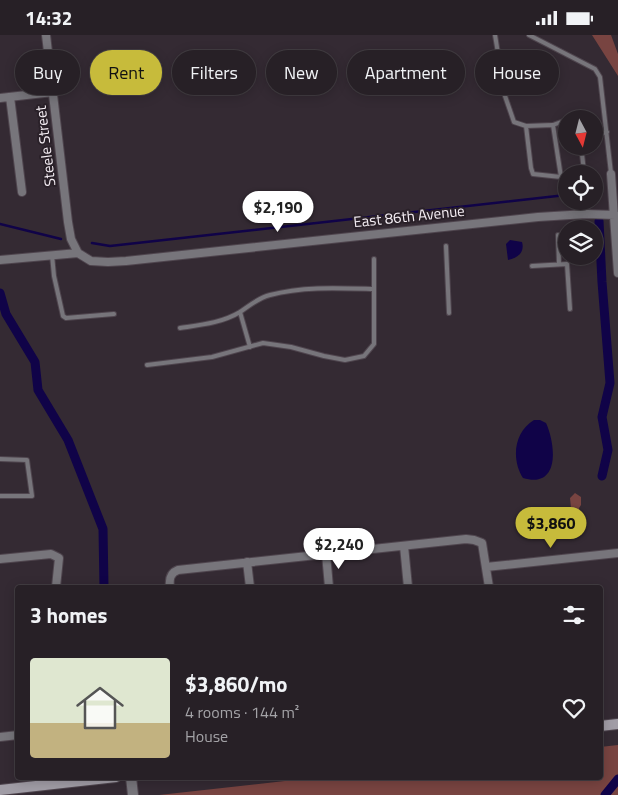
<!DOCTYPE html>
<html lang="en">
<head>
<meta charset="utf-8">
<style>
  :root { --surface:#272026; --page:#332d32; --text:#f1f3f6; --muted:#a4a3a7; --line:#433e43; --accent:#c7bb3b }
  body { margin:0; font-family:"Titillium Web",sans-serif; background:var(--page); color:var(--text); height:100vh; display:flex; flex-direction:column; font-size:19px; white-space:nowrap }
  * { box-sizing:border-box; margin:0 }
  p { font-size:16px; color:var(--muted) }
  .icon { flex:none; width:28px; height:28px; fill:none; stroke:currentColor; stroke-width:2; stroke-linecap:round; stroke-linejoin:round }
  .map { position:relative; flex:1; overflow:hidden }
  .side { position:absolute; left:15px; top:550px; width:588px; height:195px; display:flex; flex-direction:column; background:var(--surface); border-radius:5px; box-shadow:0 2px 12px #0003,0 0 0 1px var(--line) }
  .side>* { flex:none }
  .guide { position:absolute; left:15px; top:15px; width:589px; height:45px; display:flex; gap:10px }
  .needle { width:32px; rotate:173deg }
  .tools { position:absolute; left:558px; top:75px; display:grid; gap:10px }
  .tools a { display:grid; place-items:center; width:45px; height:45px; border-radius:50%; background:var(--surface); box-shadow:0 2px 12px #0003,0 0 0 1px var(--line); font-size:25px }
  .price { position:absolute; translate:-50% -42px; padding:0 11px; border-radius:18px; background:#fff; color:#222; font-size:16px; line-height:32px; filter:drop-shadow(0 1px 2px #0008) }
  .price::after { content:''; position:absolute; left:50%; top:30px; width:15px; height:11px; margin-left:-8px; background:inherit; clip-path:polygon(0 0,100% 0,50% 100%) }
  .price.on { background:var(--accent); color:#111 }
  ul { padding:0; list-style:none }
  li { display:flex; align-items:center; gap:15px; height:125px; padding:0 15px }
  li+li { border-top:1px solid var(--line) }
  li span { display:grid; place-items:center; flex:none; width:140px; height:100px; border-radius:5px; color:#555 }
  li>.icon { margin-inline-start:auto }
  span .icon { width:60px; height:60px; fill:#fffc; stroke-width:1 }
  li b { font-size:21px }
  h2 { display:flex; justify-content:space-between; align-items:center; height:60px; padding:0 15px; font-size:21px }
  .pill { padding:0 18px; border-radius:22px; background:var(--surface); box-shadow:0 2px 12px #0003,0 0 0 1px var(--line); font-size:18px; line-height:45px }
  .pill.on { background:var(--accent); color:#111 }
  .status { display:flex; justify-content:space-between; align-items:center; height:35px; padding:0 25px; background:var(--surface); direction:ltr }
  .status svg { height:14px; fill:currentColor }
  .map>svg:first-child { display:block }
</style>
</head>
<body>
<div class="status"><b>14:32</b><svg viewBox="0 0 49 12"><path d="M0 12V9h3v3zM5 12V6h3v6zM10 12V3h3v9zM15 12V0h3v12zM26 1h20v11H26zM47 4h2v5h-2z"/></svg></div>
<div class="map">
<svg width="618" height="760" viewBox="0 0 618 760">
  <rect width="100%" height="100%" fill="#342a33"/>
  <path fill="#784441" d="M 592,0 L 611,0 L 618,19 L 618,41 Z
    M 575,458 L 581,462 L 581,470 L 579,473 L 580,484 L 567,485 L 566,474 L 571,473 L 570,463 Z
    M 618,710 L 618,760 L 159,760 L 320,742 L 600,742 L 600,712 Z"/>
  <path fill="#100348" d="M 510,205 L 522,207 C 525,217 518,223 508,225 L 506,209 Z
    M 534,385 L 540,385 L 546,388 C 556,410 560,454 523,443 C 511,424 514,397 534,385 Z"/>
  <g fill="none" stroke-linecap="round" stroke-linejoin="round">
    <path stroke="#100348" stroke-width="2.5" d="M 0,189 L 61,204
      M 92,208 L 110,211 L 566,160"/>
    <path stroke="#100348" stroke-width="9" d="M 599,186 L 602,247 L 610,348 L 602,382 L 608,415 L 602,441
      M 0,258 L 6,279 L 35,327 L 38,355 L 68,405 L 103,494 L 104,552
      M 605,760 L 618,744"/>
    <defs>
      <path id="service" d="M 495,0 L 505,61 L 514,87 L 526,91 L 553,90
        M 529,0 L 595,34 L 600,42 L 611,138
        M 526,91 L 531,133 L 533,139 L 561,142
        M 594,100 L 607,97
        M 579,139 L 584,136 L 581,111
        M 566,142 L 561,142 L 553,90 L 569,84
        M 558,200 L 559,229
        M 446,211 L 449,278
        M 52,220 L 54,241 L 63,281 L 66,283 L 114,279
        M 532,231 L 567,229 L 570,274
        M 240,277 L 250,312
        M 180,293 C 200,290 222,288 240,277 C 249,271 258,263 270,260 C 303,251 340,253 374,254
        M 147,330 L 212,322 L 263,308 L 291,312 L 324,321 L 345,325 L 364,321 L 374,309 L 374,224
        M 0,424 L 27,425 L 32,461 L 0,461"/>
      <path id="minor" d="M 46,0 L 68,187 L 71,204 L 78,218
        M 10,62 L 22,157
        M 0,63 L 53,57
        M 611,139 L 618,238
        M 0,225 L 78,218 L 91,226 L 108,227 L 126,226 L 538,182 L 586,179 L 615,180
        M 404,511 L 408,552
        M 326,519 L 329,552
        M 0,524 L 51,519 L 59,523 L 56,552
        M 247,527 L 250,552
        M 486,532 L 618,518
        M 170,552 C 169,544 170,538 178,535 L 466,504 L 474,505 L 482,508 L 489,552
        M 0,702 L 18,700"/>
      <path id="tertiary" d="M 131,742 L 133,760"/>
      <path id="secondary" d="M 600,691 L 618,689
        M 0,755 L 116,742"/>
    </defs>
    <use href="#service" stroke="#4f454e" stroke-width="6"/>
    <use href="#minor" stroke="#4f454e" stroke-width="10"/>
    <use href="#tertiary" stroke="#4f454e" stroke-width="12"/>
    <use href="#secondary" stroke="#4f454e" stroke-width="12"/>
    <use href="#service" stroke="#77757b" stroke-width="4"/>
    <use href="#minor" stroke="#77757b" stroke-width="8"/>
    <use href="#tertiary" stroke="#77757b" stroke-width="10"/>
    <use href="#secondary" stroke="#a19da6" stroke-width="10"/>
  </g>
  <g text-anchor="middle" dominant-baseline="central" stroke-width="4" stroke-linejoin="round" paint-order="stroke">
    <g font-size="15" fill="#f5eef4" stroke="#2a2129">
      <text transform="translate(45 111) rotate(-97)">Steele Street</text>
      <text transform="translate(409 181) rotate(-6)">East 86th Avenue</text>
    </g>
  </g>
</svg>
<div class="tools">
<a><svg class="needle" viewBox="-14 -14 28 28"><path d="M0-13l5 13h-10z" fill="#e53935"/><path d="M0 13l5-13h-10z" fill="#a4a3a7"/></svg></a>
<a><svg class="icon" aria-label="locate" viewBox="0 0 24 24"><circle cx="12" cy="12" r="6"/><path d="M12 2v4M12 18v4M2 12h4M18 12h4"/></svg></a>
<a><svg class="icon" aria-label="layers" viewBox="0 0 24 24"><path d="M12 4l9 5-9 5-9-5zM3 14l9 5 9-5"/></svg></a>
</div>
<b class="price" style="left:278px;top:198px">$2,190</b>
<b class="price on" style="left:551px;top:514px">$3,860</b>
<b class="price" style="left:339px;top:535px">$2,240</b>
<div class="guide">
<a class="pill">Buy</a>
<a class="pill on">Rent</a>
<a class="pill">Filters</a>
<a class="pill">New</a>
<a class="pill">Apartment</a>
<a class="pill">House</a>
</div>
<section class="side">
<h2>3 homes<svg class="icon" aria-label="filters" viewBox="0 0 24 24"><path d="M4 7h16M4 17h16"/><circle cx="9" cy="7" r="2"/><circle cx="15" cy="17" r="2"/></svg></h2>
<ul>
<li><span style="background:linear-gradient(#dfe7d0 65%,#c2b280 0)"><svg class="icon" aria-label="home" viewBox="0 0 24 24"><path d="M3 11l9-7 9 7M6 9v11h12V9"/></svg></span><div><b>$3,860/mo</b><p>4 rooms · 144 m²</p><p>House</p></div><svg class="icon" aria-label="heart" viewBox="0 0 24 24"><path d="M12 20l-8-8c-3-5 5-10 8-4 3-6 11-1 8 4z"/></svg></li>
</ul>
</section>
</div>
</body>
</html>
